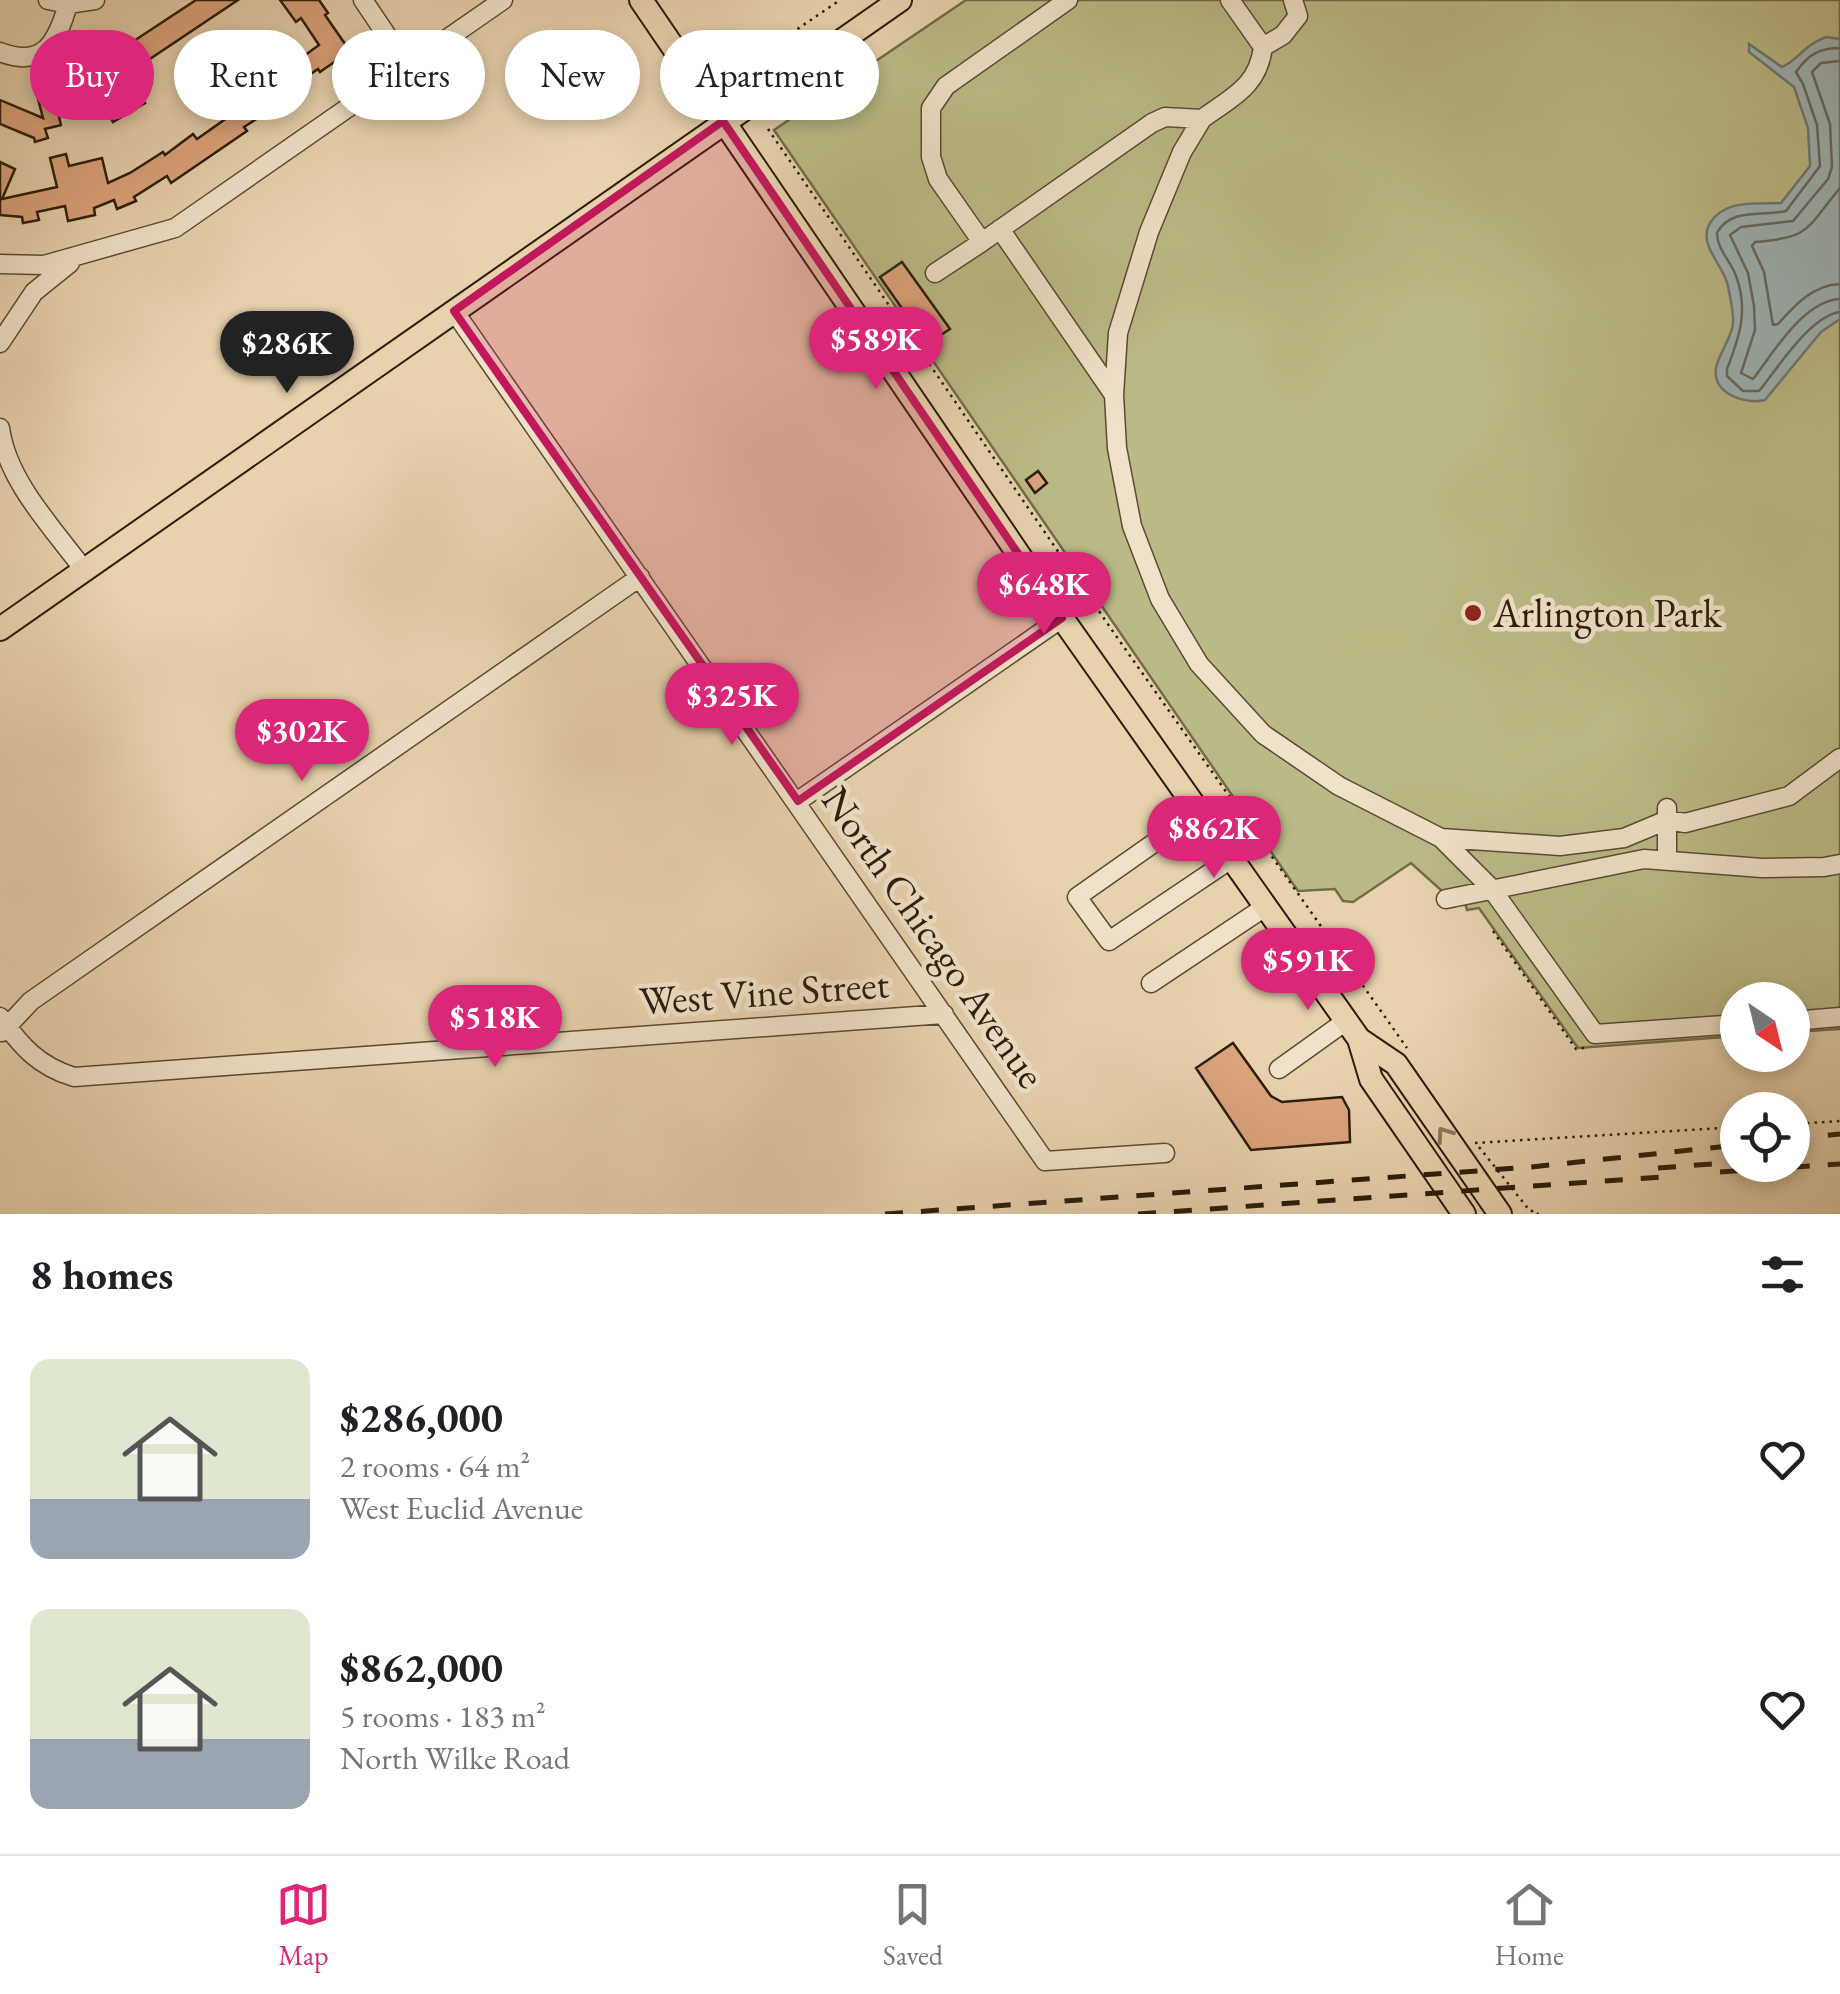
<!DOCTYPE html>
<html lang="en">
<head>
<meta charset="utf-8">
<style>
  :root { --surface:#fff; --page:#f6f6f6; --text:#202124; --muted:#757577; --line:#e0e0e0; --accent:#db2777 }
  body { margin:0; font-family:"EB Garamond",serif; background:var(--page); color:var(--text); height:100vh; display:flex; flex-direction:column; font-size:38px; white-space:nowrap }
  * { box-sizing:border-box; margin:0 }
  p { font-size:32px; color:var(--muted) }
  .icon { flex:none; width:55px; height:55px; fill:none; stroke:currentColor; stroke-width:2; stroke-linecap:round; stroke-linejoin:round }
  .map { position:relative; height:1214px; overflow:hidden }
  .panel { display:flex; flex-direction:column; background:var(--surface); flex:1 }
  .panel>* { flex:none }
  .banner { position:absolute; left:30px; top:30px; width:1000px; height:90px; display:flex; gap:20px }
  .needle { width:65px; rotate:145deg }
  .tools { position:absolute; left:1720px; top:982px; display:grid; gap:20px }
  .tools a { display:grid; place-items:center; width:90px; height:90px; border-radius:50%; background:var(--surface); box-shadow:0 5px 15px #0003; font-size:50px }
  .price { position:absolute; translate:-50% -85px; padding:0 22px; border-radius:35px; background:var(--accent); color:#fff; font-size:32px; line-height:65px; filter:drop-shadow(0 2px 5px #0008) }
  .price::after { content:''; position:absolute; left:50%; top:60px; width:30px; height:22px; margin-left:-15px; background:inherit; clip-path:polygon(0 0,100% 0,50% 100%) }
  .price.active { background:#222; color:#fff }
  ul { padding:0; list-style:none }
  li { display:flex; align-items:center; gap:30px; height:250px; padding:0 30px }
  li span { display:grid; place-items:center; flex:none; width:280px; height:200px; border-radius:20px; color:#555 }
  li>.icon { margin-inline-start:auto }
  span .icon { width:120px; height:120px; fill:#fffc; stroke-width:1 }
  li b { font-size:42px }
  h2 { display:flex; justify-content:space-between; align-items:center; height:120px; padding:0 30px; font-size:42px }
  .tag { padding:0 35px; border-radius:45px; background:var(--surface); box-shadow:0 5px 15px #0003; font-size:35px; line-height:90px }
  .tag.active { background:var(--accent); color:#fff }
  .dock { display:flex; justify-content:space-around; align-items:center; height:140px; border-top:2px solid var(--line); background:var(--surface); font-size:28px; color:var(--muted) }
  .dock a { display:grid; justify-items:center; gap:5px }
  .dock .active { color:var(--accent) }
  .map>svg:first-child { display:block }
</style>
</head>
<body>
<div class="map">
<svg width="1840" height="1214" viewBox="0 0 1840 1214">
  <rect width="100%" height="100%" fill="#e8d2ae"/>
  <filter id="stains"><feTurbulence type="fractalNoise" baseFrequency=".002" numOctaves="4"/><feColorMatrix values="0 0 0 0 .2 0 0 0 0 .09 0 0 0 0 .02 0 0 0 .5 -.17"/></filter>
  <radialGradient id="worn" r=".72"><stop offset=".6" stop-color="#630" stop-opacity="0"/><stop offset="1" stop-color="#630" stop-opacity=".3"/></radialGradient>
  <path fill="#bbba86" stroke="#726c48" stroke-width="2.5" d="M 966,0 L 1840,0 L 1840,1029 L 1793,1032 L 1792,1000 L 1738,1000 L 1737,1036 L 1578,1048 L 1479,908 L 1467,910 L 1461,889 L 1443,892 L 1411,863 L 1353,902 L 1343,901 L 1335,889 L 1298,891 L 774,130 Z"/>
  <path fill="#9db4b7" stroke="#6f7872" stroke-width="2.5" d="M 1826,37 L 1840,39 L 1840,319 L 1821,332 L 1765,400 C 1746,405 1712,394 1716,368 C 1719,353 1731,339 1733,324 C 1734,312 1730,298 1728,286 C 1724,265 1697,245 1710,223 C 1725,199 1756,204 1781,203 L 1810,166 L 1808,128 L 1794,87 L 1749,52 L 1749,44 L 1782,67 C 1798,60 1804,45 1826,37 Z"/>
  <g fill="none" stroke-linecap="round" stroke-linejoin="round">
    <path stroke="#646860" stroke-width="2.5" d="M 1840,48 C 1819,48 1808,55 1796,72 L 1803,84 L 1817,125 L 1820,166 L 1786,211 C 1761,217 1731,207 1717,233 C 1717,250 1731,261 1736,276 C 1749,310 1739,338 1727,369 L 1727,376 L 1743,391 L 1759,391 C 1778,368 1810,316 1840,312
      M 1840,61 L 1821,63 L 1812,72 L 1830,124 L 1832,167 L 1828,179 L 1793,221 L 1741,227 L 1730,235 L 1748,273 L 1754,306 L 1755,330 L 1741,373 L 1753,379 C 1774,352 1803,301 1840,299
      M 1840,188 C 1807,227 1812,238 1755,242 L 1752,246 L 1764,272 L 1773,325 L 1778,324 C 1795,305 1813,285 1840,284"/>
  </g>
  <path fill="#dda47d" stroke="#2a1d0a" stroke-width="2.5" d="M 196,0 L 238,0 L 141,65 L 144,71 L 125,84 L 108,58 Z
    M 280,0 L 319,0 L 328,13 L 325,15 L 350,51 L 320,72 L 318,69 L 299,82 L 305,91 L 266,118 L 264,114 L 244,127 L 247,131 L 171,183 L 167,176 L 134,197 L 136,201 L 117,209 L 114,200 L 94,208 L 95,215 L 68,221 L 65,206 L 37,212 L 39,220 L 23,223 L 22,217 L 0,215 L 0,162 L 15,169 L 2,199 L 57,187 L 50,158 L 66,154 L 69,166 L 102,158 L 108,183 L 130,173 L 163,152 L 165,155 L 193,134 L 197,139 L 278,82 L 275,77 L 319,45 L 301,18 L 296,22 Z
    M 86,72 L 104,99 L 90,109 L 59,117 L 61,125 L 45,129 L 48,138 L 35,142 L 34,138 L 0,124 L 0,100 L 43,118 L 38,99 L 73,90 L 69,83 Z
    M 135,87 L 145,103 L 113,122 L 104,107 Z
    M 902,262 L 950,329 L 927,344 L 880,277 Z
    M 1038,471 L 1047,483 L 1035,493 L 1026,480 Z
    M 1233,1043 L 1271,1096 L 1282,1102 L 1342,1097 L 1349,1110 L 1350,1142 L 1251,1150 L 1196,1068 Z"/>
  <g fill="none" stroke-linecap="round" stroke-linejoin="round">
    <defs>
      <path id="minor" d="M 48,0 L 68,4 L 95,0
        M 363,0 L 408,67
        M 1263,47 L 1283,35 L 1298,16 L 1293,0
        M 0,52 C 44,69 57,42 68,4
        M 1202,119 C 1232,97 1258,87 1263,47 L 1230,0
        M 1000,229 L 1114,395
        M 982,242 L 1152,123 L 1165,117 L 1202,119 L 1182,152 L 1149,232 L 1118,333 L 1114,395 L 1117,448 L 1132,526 L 1160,599 L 1199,664 L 1263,734 L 1339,786 L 1441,838 L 1491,888 L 1595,1034 L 1738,1024
        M 0,264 L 44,265 L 175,228 L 503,0
        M 935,273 L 982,242 L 938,179 L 931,157 L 931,108 L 946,86 L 1068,0
        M 454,311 L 1045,1161 L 1165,1153
        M 0,343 L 34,292 L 70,263
        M 0,428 C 7,481 53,528 84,570
        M 798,801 L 1062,618
        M 1198,812 L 1077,897 L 1109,941 L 1231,859
        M 1441,838 L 1560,846 L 1624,838 L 1667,820 L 1685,823 L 1789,796 L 1840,758
        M 1667,861 L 1667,808
        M 1446,899 L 1644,859 L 1762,868 L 1824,867 L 1840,864
        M 1151,983 L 1265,907
        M 0,1017 C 21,1046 38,1066 74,1077 L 944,1014
        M 1792,1021 L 1840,1017
        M 2,1032 L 31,1001 L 640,577
        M 1279,1069 L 1346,1021"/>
      <path id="major" d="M 641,0 L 1062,618 L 1359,1039 L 1371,1079 L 1464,1214
        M 0,629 L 900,0
        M 1359,1039 L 1396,1064 L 1500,1214"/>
    </defs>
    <use href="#minor" stroke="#5a4a33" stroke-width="21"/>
    <use href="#major" stroke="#2a1d0a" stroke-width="26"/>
    <path stroke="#2a1d0a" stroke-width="2.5" stroke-dasharray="2.5 5" stroke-linecap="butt" d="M 735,77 L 733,73 L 840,0
      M 768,129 L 1114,633 L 1407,1048
      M 1493,931 L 1576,1049 L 1585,1048
      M 1792,1124 L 1840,1121
      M 1475,1143 L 1738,1127
      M 1479,1147 L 1530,1211 L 1536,1211 L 1538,1214"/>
    <use href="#minor" stroke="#f0e2ca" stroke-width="18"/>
    <use href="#major" stroke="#e8d2ae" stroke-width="22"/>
    <path stroke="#2a1d0a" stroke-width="5" stroke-dasharray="18 18" stroke-linecap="butt" d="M 1792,1139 L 1840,1134
      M 1658,1168 L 1738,1162
      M 1720,1172 L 1840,1164
      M 885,1214 L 1531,1167 L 1738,1145
      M 1138,1214 L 1675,1176"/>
  </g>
  <defs><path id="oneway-chevron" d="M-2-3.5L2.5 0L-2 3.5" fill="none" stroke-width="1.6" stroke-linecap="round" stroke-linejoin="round" transform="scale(2.5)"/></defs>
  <use stroke="#89785c" href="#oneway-chevron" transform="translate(1444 1134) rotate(-125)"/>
  <path fill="#c2185b" fill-opacity="0.2" stroke="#c2185b" stroke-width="8" stroke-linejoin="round" d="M 723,121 L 1062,618 L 798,801 L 454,311 Z"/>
  <circle fill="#8f2418" stroke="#f0e2ca" stroke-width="4" cx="1473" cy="613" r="10"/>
  <g text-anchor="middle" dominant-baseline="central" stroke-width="9" stroke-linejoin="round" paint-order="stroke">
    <g font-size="40" fill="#2a1d0a" stroke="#f0e2ca" text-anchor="start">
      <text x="1493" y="613">Arlington Park</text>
    </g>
    <g font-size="40" fill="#2a1d0a" stroke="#f0e2ca">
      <text transform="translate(934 937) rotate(55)">North Chicago Avenue</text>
      <text transform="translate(764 992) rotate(-4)">West Vine Street</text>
    </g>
  </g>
  <rect width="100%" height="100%" filter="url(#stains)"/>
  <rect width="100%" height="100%" fill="url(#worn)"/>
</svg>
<div class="tools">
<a><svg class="needle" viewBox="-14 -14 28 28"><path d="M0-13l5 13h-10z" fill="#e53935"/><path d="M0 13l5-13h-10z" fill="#757577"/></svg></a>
<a><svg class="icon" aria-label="locate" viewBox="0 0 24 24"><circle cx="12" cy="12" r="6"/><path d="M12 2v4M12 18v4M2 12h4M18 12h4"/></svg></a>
</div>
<b class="price" style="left:876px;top:392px">$589K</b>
<b class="price active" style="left:287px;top:396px">$286K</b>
<b class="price" style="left:1044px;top:637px">$648K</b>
<b class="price" style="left:732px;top:748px">$325K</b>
<b class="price" style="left:302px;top:784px">$302K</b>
<b class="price" style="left:1214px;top:881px">$862K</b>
<b class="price" style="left:1308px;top:1013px">$591K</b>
<b class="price" style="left:495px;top:1070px">$518K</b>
<div class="banner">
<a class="tag active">Buy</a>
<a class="tag">Rent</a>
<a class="tag">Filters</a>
<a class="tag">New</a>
<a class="tag">Apartment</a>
</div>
</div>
<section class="panel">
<h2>8 homes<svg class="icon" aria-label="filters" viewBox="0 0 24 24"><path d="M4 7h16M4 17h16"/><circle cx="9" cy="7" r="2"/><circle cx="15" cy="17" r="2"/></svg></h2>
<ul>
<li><span style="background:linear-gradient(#dfe7d0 70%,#9aa5b1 0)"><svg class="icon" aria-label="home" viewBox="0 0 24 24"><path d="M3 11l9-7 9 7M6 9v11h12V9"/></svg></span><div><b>$286,000</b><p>2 rooms · 64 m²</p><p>West Euclid Avenue</p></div><svg class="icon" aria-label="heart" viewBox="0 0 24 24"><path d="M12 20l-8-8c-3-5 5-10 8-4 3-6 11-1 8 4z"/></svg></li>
<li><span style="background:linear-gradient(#dfe7d0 65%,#9aa5b1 0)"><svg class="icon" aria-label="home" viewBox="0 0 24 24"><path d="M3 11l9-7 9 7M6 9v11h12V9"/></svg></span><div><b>$862,000</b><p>5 rooms · 183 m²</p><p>North Wilke Road</p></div><svg class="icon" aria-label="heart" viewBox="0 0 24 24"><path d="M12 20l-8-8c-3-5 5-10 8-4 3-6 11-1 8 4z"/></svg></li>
</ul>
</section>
<nav class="dock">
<a class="active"><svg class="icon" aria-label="map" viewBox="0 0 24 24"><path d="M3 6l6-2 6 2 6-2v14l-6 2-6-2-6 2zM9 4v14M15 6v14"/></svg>Map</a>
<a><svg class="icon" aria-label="saved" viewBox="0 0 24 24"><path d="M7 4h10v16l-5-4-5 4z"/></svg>Saved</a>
<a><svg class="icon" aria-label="home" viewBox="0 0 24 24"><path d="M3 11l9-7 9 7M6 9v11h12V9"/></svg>Home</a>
</nav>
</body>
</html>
